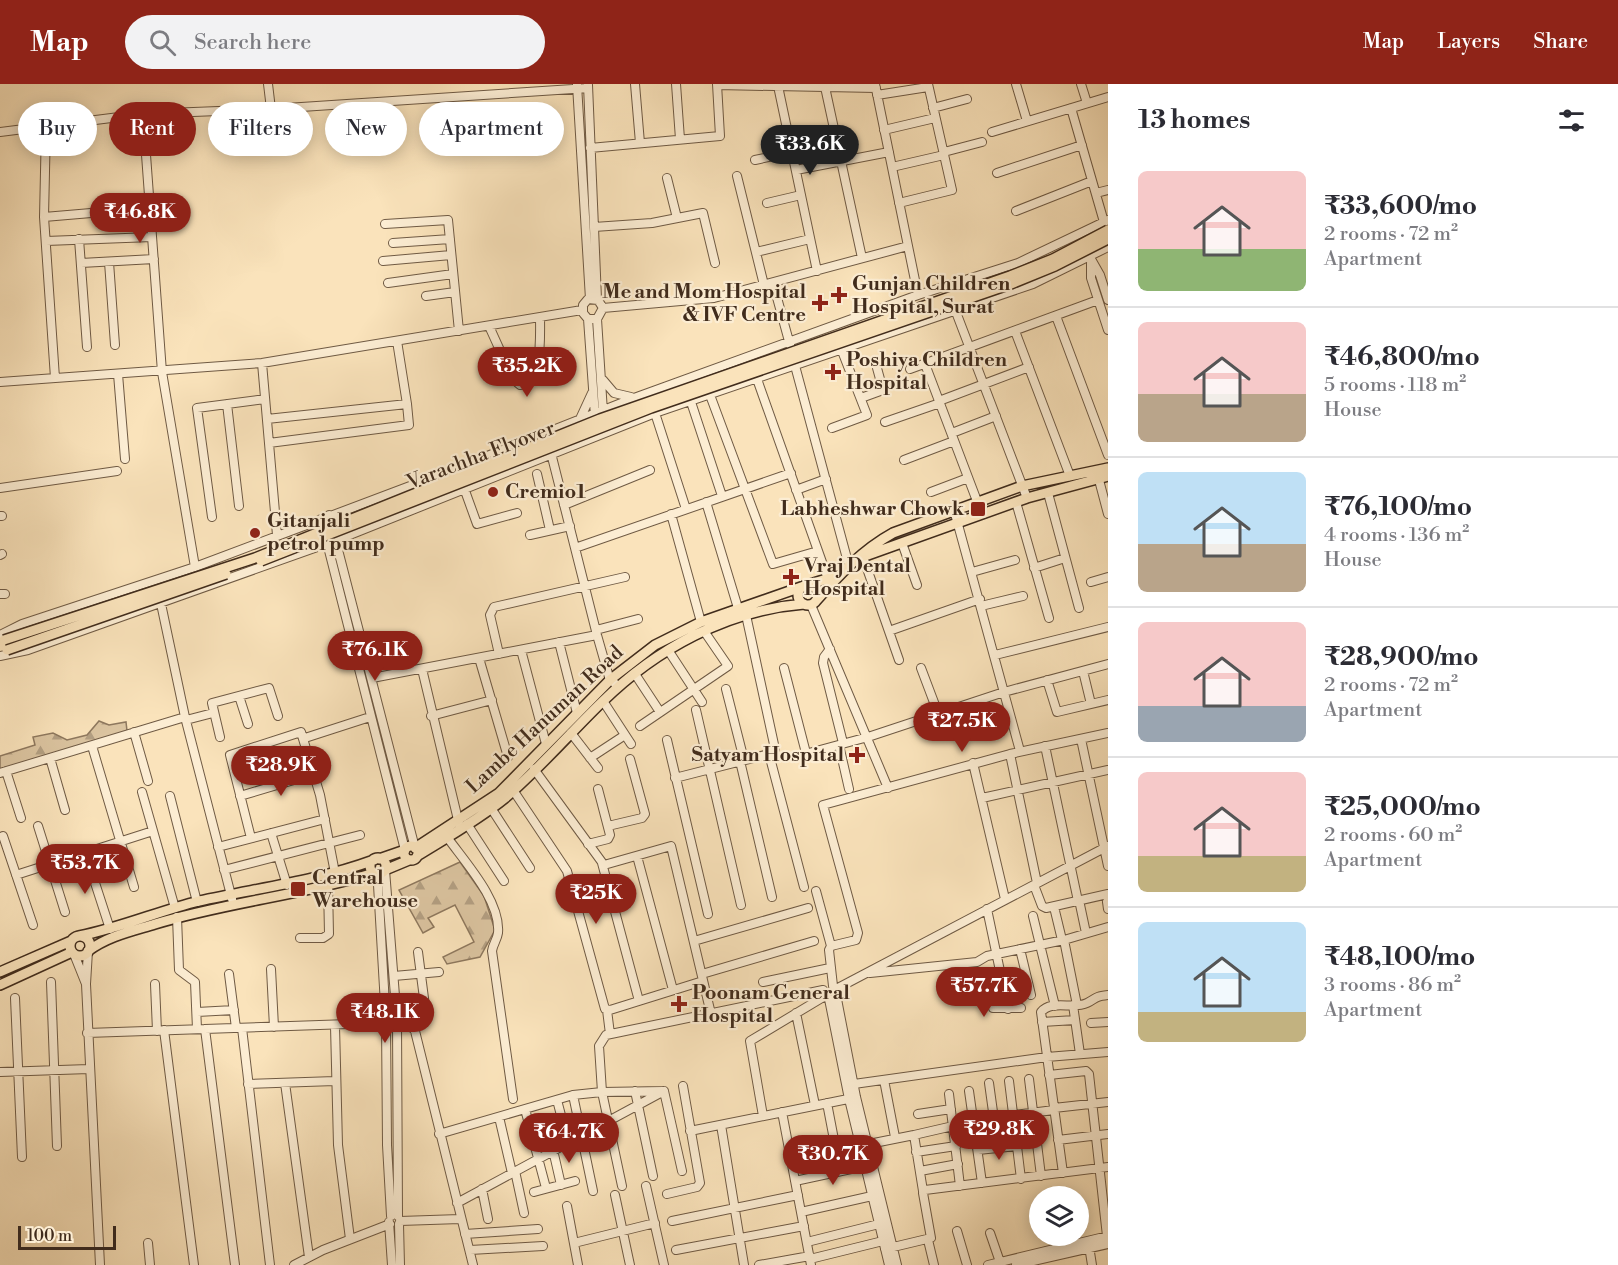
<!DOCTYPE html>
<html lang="en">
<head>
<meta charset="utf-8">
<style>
  :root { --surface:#fff; --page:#f2f2f3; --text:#2b2b33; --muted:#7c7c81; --line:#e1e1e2; --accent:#8f2418 }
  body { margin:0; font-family:"Libre Bodoni",serif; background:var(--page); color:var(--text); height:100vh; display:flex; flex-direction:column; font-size:22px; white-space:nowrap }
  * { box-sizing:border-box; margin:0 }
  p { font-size:20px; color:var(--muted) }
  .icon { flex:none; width:33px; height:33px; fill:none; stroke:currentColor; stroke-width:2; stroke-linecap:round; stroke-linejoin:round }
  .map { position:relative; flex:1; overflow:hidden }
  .sheet { display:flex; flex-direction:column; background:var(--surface); width:510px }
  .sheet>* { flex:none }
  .hud { position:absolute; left:18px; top:18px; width:570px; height:54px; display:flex; gap:12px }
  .tools { position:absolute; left:1029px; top:1102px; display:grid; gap:12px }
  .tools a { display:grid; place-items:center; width:60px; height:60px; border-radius:50%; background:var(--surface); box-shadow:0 3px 15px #0003; font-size:30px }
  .scale { position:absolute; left:18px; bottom:15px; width:98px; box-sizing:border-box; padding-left:6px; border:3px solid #412c1c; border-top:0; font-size:16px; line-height:21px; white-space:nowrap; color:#412c1c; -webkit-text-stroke:4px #fcedd3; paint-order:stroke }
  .price { position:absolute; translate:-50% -51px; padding:0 14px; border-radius:21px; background:var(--accent); color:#fff; font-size:20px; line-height:39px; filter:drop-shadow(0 2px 3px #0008) }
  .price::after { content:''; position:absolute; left:50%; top:36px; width:18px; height:14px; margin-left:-9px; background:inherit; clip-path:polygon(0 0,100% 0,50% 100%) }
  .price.active { background:#222; color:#fff }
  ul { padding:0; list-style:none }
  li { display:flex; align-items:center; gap:18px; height:150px; padding:0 30px }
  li+li { border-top:2px solid var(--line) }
  li span { display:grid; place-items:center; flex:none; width:168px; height:120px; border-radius:9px; color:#555 }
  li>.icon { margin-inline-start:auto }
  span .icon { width:72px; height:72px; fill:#fffc; stroke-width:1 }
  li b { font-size:26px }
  h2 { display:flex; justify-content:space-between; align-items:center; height:72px; padding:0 30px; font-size:26px }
  .pill { padding:0 21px; border-radius:27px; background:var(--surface); box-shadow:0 3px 15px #0003; font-size:21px; line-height:54px }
  .pill.active { background:var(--accent); color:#fff }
  header { display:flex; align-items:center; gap:36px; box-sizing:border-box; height:84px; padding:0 30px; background:var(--accent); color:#fff }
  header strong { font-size:28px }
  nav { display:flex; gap:33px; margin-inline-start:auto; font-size:21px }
  .search { width:420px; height:54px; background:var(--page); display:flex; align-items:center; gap:15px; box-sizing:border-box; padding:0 21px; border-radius:33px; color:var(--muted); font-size:22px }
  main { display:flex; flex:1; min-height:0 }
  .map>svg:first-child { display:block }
</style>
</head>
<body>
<header>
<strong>Map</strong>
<div class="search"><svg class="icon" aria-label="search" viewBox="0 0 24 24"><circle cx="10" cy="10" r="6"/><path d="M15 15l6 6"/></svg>Search here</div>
<nav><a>Map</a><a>Layers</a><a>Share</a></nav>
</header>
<main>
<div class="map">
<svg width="1108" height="1181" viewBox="0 0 1108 1181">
  <defs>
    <pattern id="forest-firs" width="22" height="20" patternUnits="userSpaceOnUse" patternTransform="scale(1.5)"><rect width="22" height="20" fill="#dbc4a0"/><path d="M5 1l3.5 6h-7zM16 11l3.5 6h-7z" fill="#b39f82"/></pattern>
  </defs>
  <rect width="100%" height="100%" fill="#fae3bb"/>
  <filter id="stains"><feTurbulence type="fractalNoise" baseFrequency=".00333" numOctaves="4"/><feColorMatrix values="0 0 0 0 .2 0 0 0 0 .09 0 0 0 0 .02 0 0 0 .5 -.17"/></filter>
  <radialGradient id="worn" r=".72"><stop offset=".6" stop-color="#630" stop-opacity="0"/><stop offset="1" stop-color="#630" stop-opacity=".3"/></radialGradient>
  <path fill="url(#forest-firs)" stroke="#8e785e" stroke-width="1.5" d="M 99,637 L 109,641 L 126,638 L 127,647 L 0,686 L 0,672 L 35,661 L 33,653 L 53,649 L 67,656 L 87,651 Z
    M 460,778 L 484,812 L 495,846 L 480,873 L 447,880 L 443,873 L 474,858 L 455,821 L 428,834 L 434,843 L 423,849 L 399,806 Z"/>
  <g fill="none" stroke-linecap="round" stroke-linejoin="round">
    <defs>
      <path id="minor" d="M 268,0 L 271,25
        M 635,0 L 640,59
        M 676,0 L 680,55
        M 875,0 L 918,211
        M 1016,0 L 1027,37
        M 1081,0 L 1087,19
        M 577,1 L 590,215
        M 588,1 L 597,215
        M 717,1 L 876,4
        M 778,2 L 817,187
        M 825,3 L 862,174
        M 877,11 L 928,3
        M 933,24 L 967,15
        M 1071,24 L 1104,138
        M 143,30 L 162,288 L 195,483
        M 884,46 L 935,34
        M 0,48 L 143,30 L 271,25 L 588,4
        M 992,48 L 1108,13
        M 590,64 L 720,52 L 717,0
        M 944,68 L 982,58
        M 755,76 L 792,68
        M 892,83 L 944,71
        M 796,86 L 889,68
        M 997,89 L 1082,61
        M 737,92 L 764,201
        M 667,94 L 677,134
        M 1096,109 L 1108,106
        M 767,119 L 801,111
        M 899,119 L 952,106 L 928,0
        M 1016,127 L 1092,97
        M 44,133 L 46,42
        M 385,140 L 448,136 L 459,247
        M 594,143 L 652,139 L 703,129 L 715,179
        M 79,155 L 87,263
        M 46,157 L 152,153
        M 393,159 L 450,155
        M 756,168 L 810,155
        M 1087,168 L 1100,191 L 1108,216
        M 383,177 L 451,171
        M 109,178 L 115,261
        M 81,179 L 154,175
        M 1091,179 L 1091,194 L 1108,246
        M 388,199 L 453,190
        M 773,199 L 790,261
        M 426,212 L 455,208
        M 603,224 L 714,214 L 908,162
        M 956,228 L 1027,414
        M 1056,232 L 1108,371
        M 588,235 L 595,332
        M 597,235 L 588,235 L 583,229 L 583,221 L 588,215 L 598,216 L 603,224 L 597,235 L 603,328
        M 489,242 L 513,295 L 520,301 C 543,300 540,250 540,233
        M 1015,247 L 1070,392
        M 794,278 L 849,482
        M 262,279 L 277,451
        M 925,280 L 977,417
        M 910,285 L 1098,216
        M 118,290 L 125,375
        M 55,294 L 44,133 L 150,124
        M 757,295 L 828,495
        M 603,296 L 614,309 L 631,313
        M 0,298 L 262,279 L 582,226
        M 710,311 L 773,480 L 818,467
        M 861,314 L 883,306 L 877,284
        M 939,317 L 1029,283
        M 691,318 L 722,412
        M 227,320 L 239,422
        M 655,329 L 686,425
        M 267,335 L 407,320 L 397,257
        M 580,335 L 592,309
        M 885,338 L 940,319
        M 832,344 L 867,331 L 842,267
        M 952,349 L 996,332
        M 269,359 L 409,341 L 407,320
        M 551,369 L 597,551 L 609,593 L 618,603
        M 904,376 L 954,357
        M 537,390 L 550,446
        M 1099,396 L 1108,430
        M 0,404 L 117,387
        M 464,404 L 477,440 L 517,429
        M 796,406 L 826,395
        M 931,408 L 968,394
        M 1048,409 L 1079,524
        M 706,418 L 738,524
        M 1016,418 L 1049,534
        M 564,421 L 650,386
        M 954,426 L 1020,667
        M 671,430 L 701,538
        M 329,431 L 415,764
        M 0,432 L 2,432
        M 212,433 L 197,324 L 265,315
        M 321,435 L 405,766
        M 530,451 L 570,442
        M 902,459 L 917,501
        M 575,464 L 791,389
        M 0,471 L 2,470
        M 863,473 L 899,576
        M 1034,484 L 1065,474
        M 972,488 L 1015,476
        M 1091,498 L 1108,493
        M 0,510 L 5,510
        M 160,515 L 185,633 L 232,815
        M 811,521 L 888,704
        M 981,522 L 1023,512
        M 596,546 L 638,535
        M 889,547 L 980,515
        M 0,551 L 22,540 L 195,483 L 434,393 L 634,314 L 918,211 L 1018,179 L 1108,136
        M 559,558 L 577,629
        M 830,565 L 824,573 L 823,579 L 843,659
        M 521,566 L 546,660
        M 668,566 L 702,618
        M 499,570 L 490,531 L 494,523 L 625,493
        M 995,571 L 1108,543
        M 0,572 L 28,566 L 337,456 L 655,329 L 1033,200 L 1108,163
        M 479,574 L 508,673
        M 784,584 L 806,669
        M 921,584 L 938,629
        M 422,585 L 459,740
        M 1083,587 L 1091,620
        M 635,590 L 660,628
        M 372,594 L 597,551
        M 1047,596 L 1057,628 L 1108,616
        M 726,605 L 744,676
        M 239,612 L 248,640
        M 603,617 L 631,660
        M 696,626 L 741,821
        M 431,632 L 492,616
        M 186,636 L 213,629
        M 640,642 L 728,582 L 704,547
        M 134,648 L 148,697
        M 571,649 L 598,684
        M 220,653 L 212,619 L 269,604 L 278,632
        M 305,654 L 370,633
        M 1081,655 L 1108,782
        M 667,656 L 708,830
        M 839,661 L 849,705
        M 92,662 L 134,803
        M 1045,662 L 1078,817
        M 769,670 L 804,803
        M 1010,670 L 1037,799
        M 794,673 L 868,653 L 1004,608 L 1108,580
        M 50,674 L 65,726
        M 590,674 L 625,651
        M 740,677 L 772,813
        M 973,679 L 1005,815
        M 534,685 L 604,781 L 671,762 L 711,930
        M 6,687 L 21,734
        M 0,689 L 185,633
        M 675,694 L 769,670 L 775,665 L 746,531
        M 513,706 L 567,787 L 605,925 L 610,926 L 703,897
        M 142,708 L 175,824
        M 170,712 L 197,818
        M 240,712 L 314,690
        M 982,714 L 1108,686
        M 491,724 L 530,784
        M 467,740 L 504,797
        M 38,742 L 65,828
        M 608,742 L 642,734 L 645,730 L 630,675
        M 271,749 L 287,801
        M 3,752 L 33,841
        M 447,753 C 465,778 501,817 498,849 C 497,856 493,860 492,867 L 513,1015
        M 251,754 L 230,671 L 301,648 L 320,711 L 335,789
        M 588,760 L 608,755 L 610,751 L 598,705
        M 218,763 L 325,735
        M 85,768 L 110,845
        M 637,772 L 673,906
        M 602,779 L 639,917
        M 224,786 L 360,751
        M 385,786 L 397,937 L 398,1132
        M 374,789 L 378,801 L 386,938 L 387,1061 L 391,1132
        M 16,791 L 153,747
        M 1034,801 L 1042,822 L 1046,824 L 1108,810
        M 816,807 L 831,862
        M 1079,816 L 1086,849
        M 1107,818 L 1108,825
        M 987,825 L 1008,925
        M 1055,827 L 1062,856
        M 1033,832 L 1055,922
        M 177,833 L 179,886 L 195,898 L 197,945
        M 300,854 L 323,854 L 329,850 L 328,801
        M 1064,856 L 1077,921
        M 694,857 L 808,824
        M 1020,865 L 1031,911
        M 418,868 L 425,922
        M 74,870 L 86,900 L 88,867
        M 271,885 L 274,943
        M 870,889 L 977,878 L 987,872 L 1064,856 L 1108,843
        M 229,890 L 236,944
        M 702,890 L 814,857
        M 394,892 L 439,888
        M 987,894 L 993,924 L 1021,924
        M 51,898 L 57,1062
        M 763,898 L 830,884
        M 86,900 L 100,1181
        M 155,900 L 157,947
        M 833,902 L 829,866 L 831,862 L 856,856 L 858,849 L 823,721 L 1010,670 L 1108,649
        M 836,905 L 1108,762
        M 836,910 L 856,1013 L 897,1181
        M 15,914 L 22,1073
        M 829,915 L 849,1015 L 889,1181
        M 1073,921 L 1080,970
        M 607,926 L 610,950
        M 197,928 L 234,926
        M 796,929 L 815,1021
        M 1042,938 L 1075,936
        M 1091,939 L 1108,938
        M 335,942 L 338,1061 L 350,1155
        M 242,944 L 270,1181
        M 205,945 L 235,1181
        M 164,946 L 194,1181
        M 87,949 L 407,938 L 415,947 L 473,1181
        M 0,988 L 89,985
        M 1049,991 L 1086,987 L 1089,990 L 1107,1152
        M 1029,995 L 1041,1092
        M 884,996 L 895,1053
        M 1009,997 L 1021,1095
        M 285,999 L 309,1173
        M 989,999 L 998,1064
        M 248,1000 L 335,997
        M 854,1000 L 1047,973 L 1108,968
        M 635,1007 L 653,1092
        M 664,1007 L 682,1087
        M 969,1007 L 982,1099
        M 949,1010 L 960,1102
        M 573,1011 L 593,1107
        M 557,1016 L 568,1058
        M 827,1019 L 840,1087
        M 1054,1024 L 1108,1018
        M 525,1025 L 546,1104
        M 782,1028 L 811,1181
        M 918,1030 L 951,1025
        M 763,1032 L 750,957 L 825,912
        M 499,1033 L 512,1089
        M 973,1036 L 1054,1026
        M 721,1041 L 744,1181
        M 690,1047 L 853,1014
        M 439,1050 L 573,1011 L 602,1008 L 599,962 L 606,951 L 823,906
        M 1058,1056 L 1108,1050
        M 864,1061 L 914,1051
        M 553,1066 L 561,1101
        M 978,1066 L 1017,1062
        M 916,1068 L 956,1062
        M 515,1087 L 524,1129
        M 920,1087 L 958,1080
        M 1063,1089 L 1041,928 C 1052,915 1073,926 1087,919 C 1097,914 1093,913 1108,911
        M 795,1097 L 865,1082
        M 622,1102 L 602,1008 L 663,1007
        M 646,1102 L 664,1181
        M 482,1105 L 488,1135
        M 923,1107 L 914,1051 L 953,1042
        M 534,1108 L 575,1097
        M 667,1110 L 697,1103 L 700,1099 L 683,1002
        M 615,1111 L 630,1181
        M 457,1119 L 664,1007
        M 567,1122 L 578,1181
        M 801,1128 L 872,1112
        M 400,1137 L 460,1135
        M 672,1137 L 798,1111
        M 389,1138 L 392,1181
        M 399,1140 L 400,1181
        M 957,1147 L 967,1181
        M 990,1149 L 1000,1178
        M 465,1150 L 538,1145
        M 928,1156 L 934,1181
        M 807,1158 L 879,1140
        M 148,1159 L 150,1181
        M 574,1159 L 655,1139
        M 1089,1162 L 1092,1181
        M 885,1165 L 931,1154 L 923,1109 L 925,1106 L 1108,1083
        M 470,1166 L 543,1162
        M 676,1166 L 804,1142
        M 810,1175 L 883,1157
        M 294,1181 L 323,1166 L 390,1140
        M 759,1181 L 810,1172
        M 988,1181 L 1108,1152
        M 1016,1181 L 1108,1160"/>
      <path id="major" d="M 865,472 L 1027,414 L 1108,392
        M 807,501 L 836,492
        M798 511a10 10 0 1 1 20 0a10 10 0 1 1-20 0Z
        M 815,518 C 838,492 862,466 893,449 L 1022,402 L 1108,384
        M404 769a7 7 0 1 1 14 0a7 7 0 1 1-14 0Z
        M 415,764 L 499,709 L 611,595 L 655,561 L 701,538 L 804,502
        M 417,772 C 446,754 478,736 505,714 C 539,685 570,649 602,618 C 656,565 727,526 804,520
        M370 782a8 8 0 1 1 16 0a8 8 0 1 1-16 0Z
        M 379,775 L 405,766
        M 385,786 L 409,776
        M 79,852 C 120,844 159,827 199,817 C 258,804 317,797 374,776
        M70 862a10 10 0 1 1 20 0a10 10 0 1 1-20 0Z
        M 88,867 C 108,852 132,847 155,840 C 227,818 303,811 374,789
        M 0,888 L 71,857
        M 0,901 L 72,868"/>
    </defs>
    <use href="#minor" stroke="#6f5a44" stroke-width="10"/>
    <use href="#major" stroke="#412c1c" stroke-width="12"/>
    <use href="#minor" stroke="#fcedd3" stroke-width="8"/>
    <use href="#major" stroke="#fae3bb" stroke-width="9"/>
    <defs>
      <path id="major-bridge" d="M 261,477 L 651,324 L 1011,200 L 1055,182 L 1108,155
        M 4,556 L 255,474 L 600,335 L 1010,192 L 1053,175 L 1108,146
        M 7,566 L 226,490"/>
    </defs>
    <use href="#major-bridge" stroke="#412c1c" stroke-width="12" stroke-linecap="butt"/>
    <use href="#major-bridge" stroke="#fae3bb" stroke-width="9"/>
  </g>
  <g fill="#8f2418" stroke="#fcedd3" stroke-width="2">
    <path d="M836 202h6v6h6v6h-6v6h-6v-6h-6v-6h6z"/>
    <path d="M817 210h6v6h6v6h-6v6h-6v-6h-6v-6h6z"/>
    <path d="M830 279h6v6h6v6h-6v6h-6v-6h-6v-6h6z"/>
    <circle cx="493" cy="408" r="6"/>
    <rect x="970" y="417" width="16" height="16" rx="3"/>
    <circle cx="255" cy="449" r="6"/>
    <path d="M788 484h6v6h6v6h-6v6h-6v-6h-6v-6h6z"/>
    <path d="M854 662h6v6h6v6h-6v6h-6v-6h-6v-6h6z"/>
    <rect x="290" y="797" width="16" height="16" rx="3"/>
    <path d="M676 911h6v6h6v6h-6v6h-6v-6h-6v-6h6z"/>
  </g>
  <g text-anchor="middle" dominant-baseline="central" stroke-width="4.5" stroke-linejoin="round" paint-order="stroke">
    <g font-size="20" font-weight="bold" fill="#412c1c" stroke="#fcedd3" text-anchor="start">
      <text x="852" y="200">Gunjan Children<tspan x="852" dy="23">Hospital, Surat</tspan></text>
      <text x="806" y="208" text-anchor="end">Me and Mom Hospital<tspan x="806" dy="23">&amp; IVF Centre</tspan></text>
      <text x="846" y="276">Poshiya Children<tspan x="846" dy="23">Hospital</tspan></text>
      <text x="505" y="408">Cremio1</text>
      <text x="964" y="425" text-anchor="end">Labheshwar Chowk</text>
      <text x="267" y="437">Gitanjali<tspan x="267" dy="23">petrol pump</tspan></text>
      <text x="804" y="482">Vraj Dental<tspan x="804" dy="23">Hospital</tspan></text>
      <text x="844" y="671" text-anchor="end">Satyam Hospital</text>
      <text x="312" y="794">Central<tspan x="312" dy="23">Warehouse</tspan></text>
      <text x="692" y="909">Poonam General<tspan x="692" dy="23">Hospital</tspan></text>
    </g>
    <g font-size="20" fill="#412c1c" stroke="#fcedd3">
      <text transform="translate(481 372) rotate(-21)">Varachha Flyover</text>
      <text transform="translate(545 636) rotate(-43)">Lambe Hanuman Road</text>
    </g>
  </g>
  <rect width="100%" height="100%" filter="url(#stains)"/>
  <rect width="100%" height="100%" fill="url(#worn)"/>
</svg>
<div class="tools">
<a><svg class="icon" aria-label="layers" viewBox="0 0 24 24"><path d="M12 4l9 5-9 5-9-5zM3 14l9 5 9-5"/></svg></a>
</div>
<div class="scale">100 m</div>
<b class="price active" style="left:810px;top:92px">₹33.6K</b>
<b class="price" style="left:140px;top:160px">₹46.8K</b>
<b class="price" style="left:527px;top:314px">₹35.2K</b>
<b class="price" style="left:375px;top:598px">₹76.1K</b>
<b class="price" style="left:962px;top:669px">₹27.5K</b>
<b class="price" style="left:281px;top:713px">₹28.9K</b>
<b class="price" style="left:85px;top:811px">₹53.7K</b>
<b class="price" style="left:596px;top:841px">₹25K</b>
<b class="price" style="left:984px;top:934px">₹57.7K</b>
<b class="price" style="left:385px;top:960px">₹48.1K</b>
<b class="price" style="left:999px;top:1077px">₹29.8K</b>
<b class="price" style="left:569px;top:1080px">₹64.7K</b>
<b class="price" style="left:833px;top:1102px">₹30.7K</b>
<div class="hud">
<a class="pill">Buy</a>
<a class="pill active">Rent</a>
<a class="pill">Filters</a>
<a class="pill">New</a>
<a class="pill">Apartment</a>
</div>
</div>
<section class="sheet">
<h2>13 homes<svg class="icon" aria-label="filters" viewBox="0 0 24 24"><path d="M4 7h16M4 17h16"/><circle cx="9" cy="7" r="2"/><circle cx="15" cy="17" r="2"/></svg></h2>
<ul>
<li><span style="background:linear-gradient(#f6c9c9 65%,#8fb573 0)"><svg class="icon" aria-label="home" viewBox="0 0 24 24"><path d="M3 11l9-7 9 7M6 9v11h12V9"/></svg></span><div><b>₹33,600/mo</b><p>2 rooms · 72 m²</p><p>Apartment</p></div></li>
<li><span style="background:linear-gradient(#f6c9c9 60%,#b9a48a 0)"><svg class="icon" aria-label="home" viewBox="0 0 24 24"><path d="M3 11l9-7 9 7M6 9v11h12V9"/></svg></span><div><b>₹46,800/mo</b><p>5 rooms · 118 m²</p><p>House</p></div></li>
<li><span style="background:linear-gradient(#bfe0f5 60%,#b9a48a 0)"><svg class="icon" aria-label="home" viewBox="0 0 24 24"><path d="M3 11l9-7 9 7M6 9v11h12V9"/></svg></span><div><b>₹76,100/mo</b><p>4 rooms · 136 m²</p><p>House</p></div></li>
<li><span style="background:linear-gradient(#f6c9c9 70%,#9aa5b1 0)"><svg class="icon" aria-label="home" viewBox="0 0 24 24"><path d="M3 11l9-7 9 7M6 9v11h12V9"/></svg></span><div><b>₹28,900/mo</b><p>2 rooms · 72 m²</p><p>Apartment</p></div></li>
<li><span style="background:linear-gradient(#f6c9c9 70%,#c2b280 0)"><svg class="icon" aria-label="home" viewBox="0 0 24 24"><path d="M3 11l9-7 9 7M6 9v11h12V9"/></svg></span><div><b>₹25,000/mo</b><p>2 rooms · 60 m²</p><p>Apartment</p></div></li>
<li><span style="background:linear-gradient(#bfe0f5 75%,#c2b280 0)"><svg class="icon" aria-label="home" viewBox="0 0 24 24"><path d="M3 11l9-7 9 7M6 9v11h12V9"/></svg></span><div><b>₹48,100/mo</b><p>3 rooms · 86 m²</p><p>Apartment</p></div></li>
</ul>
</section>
</main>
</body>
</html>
